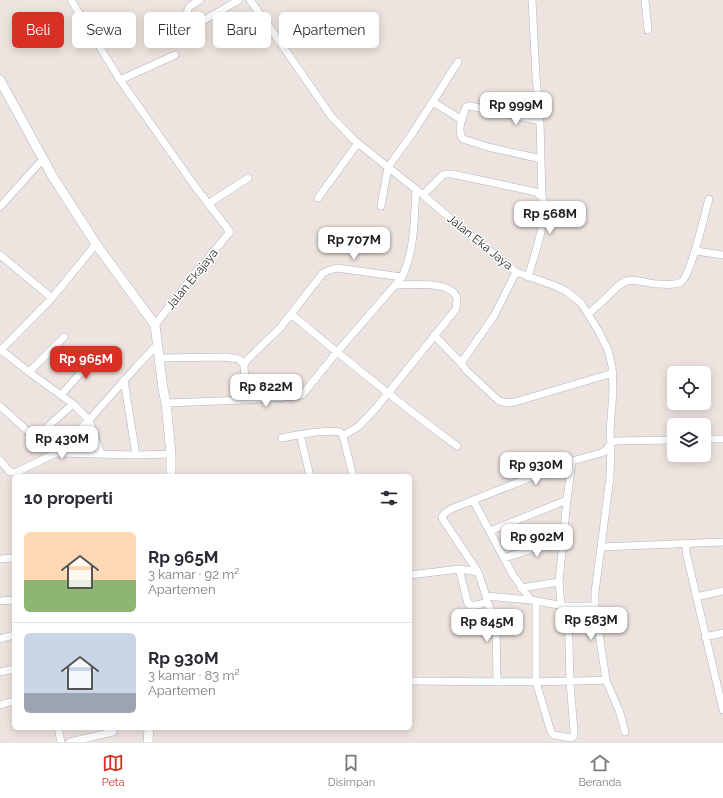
<!DOCTYPE html>
<html lang="id">
<head>
<meta charset="utf-8">
<style>
  :root { --surface:#fff; --page:#f7f7f7; --text:#2b2b33; --muted:#7c7c81; --line:#e1e1e2; --accent:#d93025 }
  body { margin:0; font-family:Raleway,sans-serif; background:var(--page); color:var(--text); height:100vh; display:flex; flex-direction:column; font-size:15px; white-space:nowrap }
  * { box-sizing:border-box; margin:0 }
  p { font-size:13px; color:var(--muted) }
  .icon { flex:none; width:22px; height:22px; fill:none; stroke:currentColor; stroke-width:2; stroke-linecap:round; stroke-linejoin:round }
  .map { position:relative; flex:1; overflow:hidden }
  .drawer { position:absolute; left:12px; top:474px; width:400px; height:256px; display:flex; flex-direction:column; background:var(--surface); border-radius:6px; box-shadow:0 2px 10px #0003 }
  .drawer>* { flex:none }
  .guide { position:absolute; left:12px; top:12px; width:400px; height:36px; display:flex; gap:8px }
  .buttons { position:absolute; left:667px; top:366px; display:grid; gap:8px }
  .buttons a { display:grid; place-items:center; width:44px; height:44px; border-radius:6px; background:var(--surface); box-shadow:0 2px 10px #0003; font-size:20px }
  .price { position:absolute; translate:-50% -34px; padding:0 9px; border-radius:8px; background:#fff; color:#222; font-size:13px; line-height:26px; filter:drop-shadow(0 1px 2px #0008) }
  .price::after { content:''; position:absolute; left:50%; top:24px; width:12px; height:9px; margin-left:-6px; background:inherit; clip-path:polygon(0 0,100% 0,50% 100%) }
  .price.active { background:var(--accent); color:#fff }
  ul { padding:0; list-style:none }
  li { display:flex; align-items:center; gap:12px; height:100px; padding:0 12px }
  li+li { border-top:1px solid var(--line) }
  li span { display:grid; place-items:center; flex:none; width:112px; height:80px; border-radius:6px; color:#555 }
  li>.icon { margin-inline-start:auto }
  span .icon { width:48px; height:48px; fill:#fffc; stroke-width:1 }
  li b { font-size:17px }
  h2 { display:flex; justify-content:space-between; align-items:center; height:48px; padding:0 12px; font-size:17px }
  .chip { padding:0 14px; border-radius:6px; background:var(--surface); box-shadow:0 2px 10px #0003; font-size:14px; line-height:36px }
  .chip.active { background:var(--accent); color:#fff }
  .dock { display:flex; justify-content:space-around; align-items:center; height:56px; border-top:1px solid var(--line); background:var(--surface); font-size:11px; color:var(--muted) }
  .dock a { display:grid; justify-items:center; gap:2px }
  .dock .active { color:var(--accent) }
  .map>svg:first-child { display:block }
</style>
</head>
<body>
<div class="map">
<svg width="723" height="742" viewBox="0 0 723 742">
  <rect width="100%" height="100%" fill="#eee4df"/>
  <g fill="none" stroke-linecap="round" stroke-linejoin="round">
    <defs>
      <path id="street" d="M 71,0 L 120,80 L 194,185 L 230,232 L 197,271 L 155,325
        M 200,0 C 193,4 184,7 189,16 C 190,20 191,22 194,24 L 201,22 L 239,0
        M 250,0 L 275,35 L 331,116 L 354,140 L 423,195 L 465,231 L 516,272 L 553,285 L 566,291 L 581,303 L 598,330 L 608,350 L 612,366 L 613,391 L 610,432 L 611,443 L 610,477 L 601,547 L 723,542
        M 532,0 L 536,76 L 540,121
        M 645,0 L 648,30
        M 120,80 L 175,55
        M 433,102 L 462,120
        M 423,195 L 443,175 L 446,174 L 452,174 L 536,192 L 542,197
        M 318,198 L 358,143
        M 208,204 L 248,178
        M 381,206 L 388,167 L 412,134 L 458,62
        M 0,207 L 43,159
        M 696,251 L 723,255
        M 0,255 L 52,298
        M 516,272 L 494,316 L 461,363 L 466,370 L 499,401 L 507,403 L 515,402 L 613,373
        M 528,277 C 533,259 550,213 542,197 L 540,121 L 470,106 L 466,107 C 463,116 456,131 463,139 L 488,147 L 541,159
        M 291,314 C 345,359 400,404 457,446
        M 588,314 C 595,308 602,302 608,296 C 613,291 618,285 624,282 C 634,277 647,284 657,284 C 665,284 675,286 681,282 C 691,276 705,212 709,199
        M 434,335 L 461,363
        M 0,349 L 29,372 L 73,404 L 89,420 L 101,454
        M 0,351 L 52,298 L 96,244
        M 159,358 L 225,357 L 239,359 L 244,365 L 247,360 L 280,328 L 323,273 L 330,270 L 337,268 L 402,277
        M 244,365 L 246,400
        M 29,372 L 64,337
        M 124,380 L 136,455
        M 61,395 L 98,353
        M 166,403 L 246,400 L 299,396 L 302,395 L 337,352 L 402,277 C 415,250 414,219 416,189
        M 0,406 L 32,435 L 35,436 L 44,430 L 73,404
        M 300,434 L 310,476
        M 343,436 L 359,426 L 376,408 L 456,309 C 456,306 457,302 457,299 C 453,280 410,285 396,285
        M 282,438 C 297,435 325,429 340,432 L 343,436 L 353,476
        M 704,439 L 723,439
        M 56,453 L 136,455 L 171,454
        M 0,460 L 10,472 L 17,472 L 56,453 L 89,420 L 138,365 L 158,344
        M 473,500 L 513,575 L 531,600
        M 490,531 L 567,500
        M 686,544 L 686,552 L 723,710
        M 601,547 L 595,592 L 595,606 L 606,680 L 620,713 L 625,732
        M 504,558 L 563,539
        M 0,559 L 14,558
        M 459,569 L 468,604 C 474,607 481,604 487,602
        M 478,572 L 444,521 L 442,517 L 444,514 L 451,509 L 572,461 L 601,453 L 605,451 L 611,443 L 616,441 L 674,440
        M 410,575 L 459,569 L 478,572 L 486,596 L 531,600 L 564,606 L 595,606
        M 521,588 L 559,582
        M 486,596 L 487,602 L 493,614 L 496,624 L 497,682
        M 696,597 L 723,591
        M 0,601 L 14,600
        M 536,601 L 536,682 L 551,732 L 554,735 L 571,738 L 574,736 L 574,731 L 570,682 L 568,606
        M 561,605 L 559,582 L 567,500 L 572,461
        M 705,637 L 723,633
        M 0,639 L 14,635
        M 0,672 L 14,669
        M 410,681 C 476,682 541,683 606,680
        M 0,705 L 14,701
        M 58,728 L 61,742
        M 70,742 L 113,732"/>
      <path id="secondary" d="M 0,80 L 43,159 L 53,177 L 96,244 L 155,325 L 163,389 L 166,403 L 171,454 L 171,476
        M 148,742 L 149,728"/>
    </defs>
    <use href="#street" stroke="#afb5bd" stroke-width="8"/>
    <use href="#secondary" stroke="#afb5bd" stroke-width="10"/>
    <use href="#street" stroke="#fff" stroke-width="7"/>
    <use href="#secondary" stroke="#fff" stroke-width="9"/>
  </g>
  <g text-anchor="middle" dominant-baseline="central" stroke-width="3" stroke-linejoin="round" paint-order="stroke">
    <g font-size="12" fill="#2d2d2d" stroke="#fff">
      <text transform="translate(480 242) rotate(39)">Jalan Eka Jaya</text>
      <text transform="translate(192 279) rotate(-51)">Jalan Ekajaya</text>
    </g>
  </g>
</svg>
<div class="buttons">
<a><svg class="icon" aria-label="locate" viewBox="0 0 24 24"><circle cx="12" cy="12" r="6"/><path d="M12 2v4M12 18v4M2 12h4M18 12h4"/></svg></a>
<a><svg class="icon" aria-label="layers" viewBox="0 0 24 24"><path d="M12 4l9 5-9 5-9-5zM3 14l9 5 9-5"/></svg></a>
</div>
<b class="price" style="left:516px;top:126px">Rp 999M</b>
<b class="price" style="left:550px;top:235px">Rp 568M</b>
<b class="price" style="left:354px;top:261px">Rp 707M</b>
<b class="price active" style="left:86px;top:380px">Rp 965M</b>
<b class="price" style="left:266px;top:408px">Rp 822M</b>
<b class="price" style="left:62px;top:460px">Rp 430M</b>
<b class="price" style="left:536px;top:486px">Rp 930M</b>
<b class="price" style="left:537px;top:558px">Rp 902M</b>
<b class="price" style="left:591px;top:641px">Rp 583M</b>
<b class="price" style="left:487px;top:643px">Rp 845M</b>
<div class="guide">
<a class="chip active">Beli</a>
<a class="chip">Sewa</a>
<a class="chip">Filter</a>
<a class="chip">Baru</a>
<a class="chip">Apartemen</a>
</div>
<section class="drawer">
<h2>10 properti<svg class="icon" aria-label="filters" viewBox="0 0 24 24"><path d="M4 7h16M4 17h16"/><circle cx="9" cy="7" r="2"/><circle cx="15" cy="17" r="2"/></svg></h2>
<ul>
<li><span style="background:linear-gradient(#ffd9b3 60%,#8fb573 0)"><svg class="icon" aria-label="home" viewBox="0 0 24 24"><path d="M3 11l9-7 9 7M6 9v11h12V9"/></svg></span><div><b>Rp 965M</b><p>3 kamar · 92 m²</p><p>Apartemen</p></div></li>
<li><span style="background:linear-gradient(#c9d6e8 75%,#9aa5b1 0)"><svg class="icon" aria-label="home" viewBox="0 0 24 24"><path d="M3 11l9-7 9 7M6 9v11h12V9"/></svg></span><div><b>Rp 930M</b><p>3 kamar · 83 m²</p><p>Apartemen</p></div></li>
</ul>
</section>
</div>
<nav class="dock">
<a class="active"><svg class="icon" aria-label="map" viewBox="0 0 24 24"><path d="M3 6l6-2 6 2 6-2v14l-6 2-6-2-6 2zM9 4v14M15 6v14"/></svg>Peta</a>
<a><svg class="icon" aria-label="saved" viewBox="0 0 24 24"><path d="M7 4h10v16l-5-4-5 4z"/></svg>Disimpan</a>
<a><svg class="icon" aria-label="home" viewBox="0 0 24 24"><path d="M3 11l9-7 9 7M6 9v11h12V9"/></svg>Beranda</a>
</nav>
</body>
</html>
